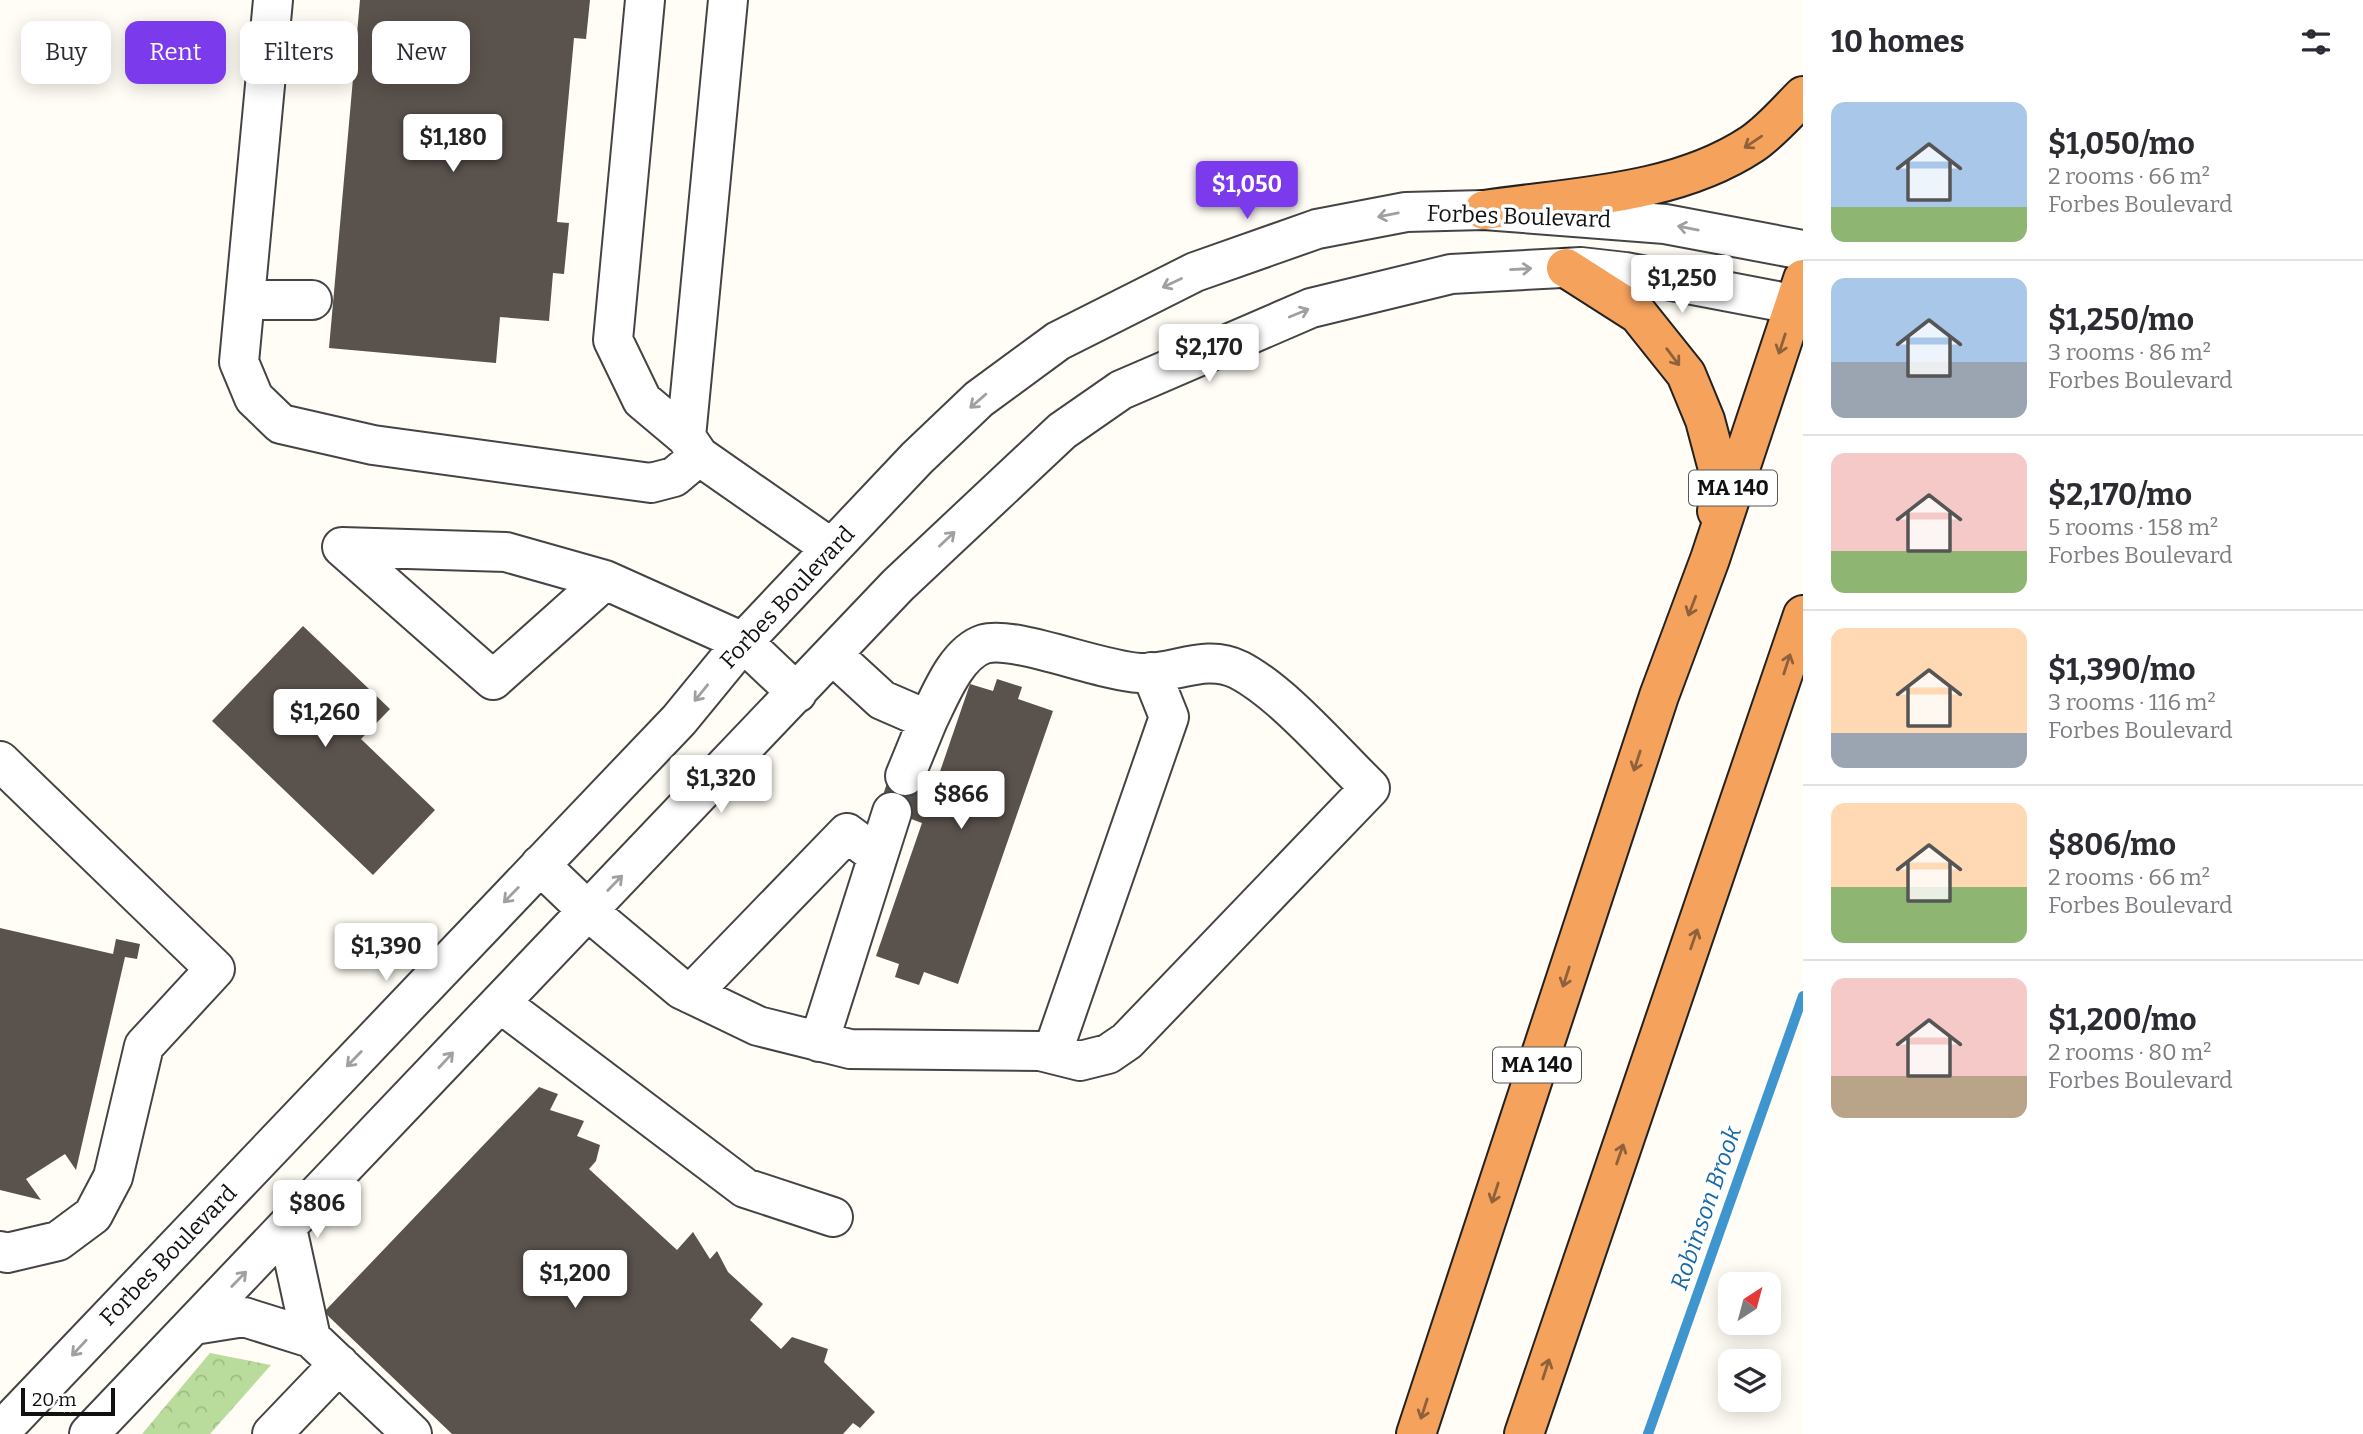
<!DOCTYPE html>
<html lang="en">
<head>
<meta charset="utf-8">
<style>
  :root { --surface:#fff; --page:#f7f7f7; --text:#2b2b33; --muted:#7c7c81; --line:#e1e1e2; --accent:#7c3aed }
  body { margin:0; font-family:Bitter,serif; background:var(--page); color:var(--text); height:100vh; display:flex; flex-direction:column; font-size:26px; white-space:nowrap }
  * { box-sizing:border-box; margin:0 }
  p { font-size:23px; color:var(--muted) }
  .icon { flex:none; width:38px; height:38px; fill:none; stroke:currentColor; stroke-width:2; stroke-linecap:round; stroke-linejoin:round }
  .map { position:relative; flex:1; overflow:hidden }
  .drawer { display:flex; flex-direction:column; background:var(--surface); width:560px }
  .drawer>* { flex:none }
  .top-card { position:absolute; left:21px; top:21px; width:665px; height:63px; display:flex; gap:14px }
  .needle { width:46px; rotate:36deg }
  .buttons { position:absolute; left:1718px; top:1272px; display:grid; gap:14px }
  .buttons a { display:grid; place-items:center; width:63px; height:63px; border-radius:14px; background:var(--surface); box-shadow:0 4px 18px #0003; font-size:35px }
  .scale { position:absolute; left:21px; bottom:18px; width:94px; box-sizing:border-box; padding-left:7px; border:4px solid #111; border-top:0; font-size:19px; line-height:24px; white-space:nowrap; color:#111; -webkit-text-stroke:5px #fff; paint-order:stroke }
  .price { position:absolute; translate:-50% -60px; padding:0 16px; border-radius:7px; background:#fff; color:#222; font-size:23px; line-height:46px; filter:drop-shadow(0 2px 4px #0008) }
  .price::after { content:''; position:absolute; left:50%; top:42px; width:21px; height:16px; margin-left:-10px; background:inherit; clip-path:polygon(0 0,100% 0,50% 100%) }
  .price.on { background:var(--accent); color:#fff }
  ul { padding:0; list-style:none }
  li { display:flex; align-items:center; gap:21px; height:175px; padding:0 28px }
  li+li { border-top:2px solid var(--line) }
  li span { display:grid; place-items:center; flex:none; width:196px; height:140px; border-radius:14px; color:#555 }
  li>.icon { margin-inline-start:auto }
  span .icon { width:84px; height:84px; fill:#fffc; stroke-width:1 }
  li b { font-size:30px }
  h2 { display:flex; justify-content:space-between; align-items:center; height:84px; padding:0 28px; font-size:30px }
  .tag { padding:0 24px; border-radius:14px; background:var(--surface); box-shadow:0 4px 18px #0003; font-size:24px; line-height:63px }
  .tag.on { background:var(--accent); color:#fff }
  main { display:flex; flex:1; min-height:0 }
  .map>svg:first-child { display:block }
</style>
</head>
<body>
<main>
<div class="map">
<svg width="1803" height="1434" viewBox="0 0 1803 1434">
  <defs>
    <pattern id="forest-crowns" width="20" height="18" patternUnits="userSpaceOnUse" patternTransform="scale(1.75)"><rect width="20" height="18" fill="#b9dc9c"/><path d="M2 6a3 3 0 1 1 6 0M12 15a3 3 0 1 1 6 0" fill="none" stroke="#9ebc85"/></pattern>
  </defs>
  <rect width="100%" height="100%" fill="#fffdf5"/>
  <path fill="url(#forest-crowns)" d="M 210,1353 L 271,1365 L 210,1434 L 142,1434 Z"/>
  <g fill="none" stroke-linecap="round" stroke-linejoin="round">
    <path stroke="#3f96cf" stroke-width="10" d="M 1648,1434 L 1803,996"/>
  </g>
  <path fill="#5a524d" d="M 360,0 L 590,0 L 586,39 L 574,38 L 557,222 L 569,223 L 564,274 L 553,273 L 549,321 L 500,317 L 496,363 L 329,348 Z
    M 303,626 L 390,709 L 361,739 L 435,810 L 373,875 L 212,721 Z
    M 997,679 L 1022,687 L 1018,699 L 1053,711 L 958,984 L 924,972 L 919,985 L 895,977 L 899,964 L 876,956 L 922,823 L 879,807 L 891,771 L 935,786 L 970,684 L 993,691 Z
    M 0,928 L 113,954 L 116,939 L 140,944 L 137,959 L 125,957 L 76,1170 L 65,1154 L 26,1179 L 41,1200 L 0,1190 Z
    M 539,1087 L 558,1094 L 550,1110 L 584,1121 L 577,1136 L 600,1145 L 596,1161 L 589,1169 L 677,1250 L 693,1232 L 710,1259 L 717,1251 L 728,1272 L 763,1304 L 750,1320 L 781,1349 L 792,1337 L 828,1349 L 824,1362 L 875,1412 L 860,1428 L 853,1423 L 843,1434 L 452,1434 L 324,1312 Z"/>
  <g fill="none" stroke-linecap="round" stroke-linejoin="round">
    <defs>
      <path id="minor" d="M 273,0 L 239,362 L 254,398 L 281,424 L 373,445 L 651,483 L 674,477 L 699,456
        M 645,0 L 613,340 L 642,400 L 686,437 L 699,456 L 831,548
        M 245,300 L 312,300
        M 686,437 L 728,0
        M 605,580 L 493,680 L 342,547 L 506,552 L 605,580 L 743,642 L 797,693
        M 0,761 L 215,969 L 144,1046 L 113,1177 L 93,1215 L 58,1241 L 7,1253 L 0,1251
        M 905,776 L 928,720
        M 878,856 L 892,812
        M 540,865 L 588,911 L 681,989 L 758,1026 L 850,1049 L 1040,1051 L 1080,1061 L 1108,1054 L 1127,1041 L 1370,788 C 1333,752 1283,693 1239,670 C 1205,653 1174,675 1140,673 C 1100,671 1014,635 984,644 C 956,653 940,696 928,720 L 882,700 L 833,655
        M 691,994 L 847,833 L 878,856 L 819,1042
        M 500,1003 L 745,1188 L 833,1217
        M 1052,1054 L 1169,717 L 1151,672
        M 194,1325 L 244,1317 L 311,1338 L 287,1228
        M 311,1338 L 412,1434
        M 0,1432 L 679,720 L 743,642 L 917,458 L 979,399 L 1058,341 L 1195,272 L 1317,229 L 1406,212 L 1484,210 L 1665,224 L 1803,250
        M 89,1434 L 898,585 L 1062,431 L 1121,390 L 1311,308 L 1451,274 L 1581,267 L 1625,272 L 1803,306
        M 272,1434 L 339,1364"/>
      <path id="highway" d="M 1484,210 C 1572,197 1675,195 1752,144 C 1771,131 1787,112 1803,96
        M 1566,268 L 1638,314 L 1686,374 L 1705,420 L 1722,484 L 1717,511
        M 1416,1434 L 1659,696 L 1710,559 L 1803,279
        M 1524,1434 L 1803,615"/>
    </defs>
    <use href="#minor" stroke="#444" stroke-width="42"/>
    <use href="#highway" stroke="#222" stroke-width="42"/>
    <use href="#minor" stroke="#fff" stroke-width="38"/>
    <use href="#highway" stroke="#f5a25d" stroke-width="38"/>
  </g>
  <defs><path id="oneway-shaft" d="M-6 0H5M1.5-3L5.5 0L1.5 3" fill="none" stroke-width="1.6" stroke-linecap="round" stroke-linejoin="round" transform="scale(1.75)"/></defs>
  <g stroke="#8e613b">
    <use href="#oneway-shaft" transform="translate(1753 142) rotate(146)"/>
    <use href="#oneway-shaft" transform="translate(1782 344) rotate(108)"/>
    <use href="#oneway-shaft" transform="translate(1673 357) rotate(53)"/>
    <use href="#oneway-shaft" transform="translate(1692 606) rotate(111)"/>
    <use href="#oneway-shaft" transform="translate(1787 664) rotate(-72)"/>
    <use href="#oneway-shaft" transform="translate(1637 761) rotate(108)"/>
    <use href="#oneway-shaft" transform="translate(1694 939) rotate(-71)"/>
    <use href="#oneway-shaft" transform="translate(1566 977) rotate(108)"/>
    <use href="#oneway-shaft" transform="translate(1620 1154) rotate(-71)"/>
    <use href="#oneway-shaft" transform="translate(1495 1193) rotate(108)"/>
    <use href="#oneway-shaft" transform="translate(1546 1369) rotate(-72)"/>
    <use href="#oneway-shaft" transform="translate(1424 1409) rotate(108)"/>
  </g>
  <g stroke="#a0a0a0">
    <use href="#oneway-shaft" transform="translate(1388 215) rotate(169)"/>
    <use href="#oneway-shaft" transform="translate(1688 228) rotate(-169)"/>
    <use href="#oneway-shaft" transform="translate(1521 269) rotate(-3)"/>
    <use href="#oneway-shaft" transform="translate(1172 283) rotate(155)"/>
    <use href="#oneway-shaft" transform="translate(1299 313) rotate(-22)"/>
    <use href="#oneway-shaft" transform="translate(978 401) rotate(139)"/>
    <use href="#oneway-shaft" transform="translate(947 539) rotate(-43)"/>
    <use href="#oneway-shaft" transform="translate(701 693) rotate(129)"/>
    <use href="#oneway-shaft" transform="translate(615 883) rotate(-46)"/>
    <use href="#oneway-shaft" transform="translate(511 895) rotate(134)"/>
    <use href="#oneway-shaft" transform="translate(354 1059) rotate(134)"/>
    <use href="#oneway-shaft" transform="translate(446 1060) rotate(-47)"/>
    <use href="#oneway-shaft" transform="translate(239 1279) rotate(-46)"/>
    <use href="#oneway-shaft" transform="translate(79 1348) rotate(133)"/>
  </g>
  <g text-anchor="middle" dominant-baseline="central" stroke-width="7" stroke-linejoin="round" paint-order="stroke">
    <g fill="#fff" stroke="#585858" stroke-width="2">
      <rect x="1689" y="470.5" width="88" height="35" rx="5"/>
      <rect x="1493" y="1047.5" width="88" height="35" rx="5"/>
    </g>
    <g font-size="21" font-weight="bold" fill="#111">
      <text x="1733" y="488">MA 140</text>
      <text x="1537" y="1065">MA 140</text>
    </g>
    <g font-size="23" fill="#111" stroke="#fff">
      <text transform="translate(1519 216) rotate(2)">Forbes Boulevard</text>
      <text transform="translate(787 597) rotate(-47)">Forbes Boulevard</text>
      <text transform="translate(168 1255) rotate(-46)">Forbes Boulevard</text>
    </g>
    <g font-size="24" font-style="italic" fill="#1768a6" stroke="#fff">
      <text transform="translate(1706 1208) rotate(-71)">Robinson Brook</text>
    </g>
  </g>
</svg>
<div class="buttons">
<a><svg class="needle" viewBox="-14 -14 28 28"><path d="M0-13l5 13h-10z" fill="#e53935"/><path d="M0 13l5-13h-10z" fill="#7c7c81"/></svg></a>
<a><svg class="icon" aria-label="layers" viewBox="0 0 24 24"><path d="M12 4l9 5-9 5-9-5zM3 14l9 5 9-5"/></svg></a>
</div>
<div class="scale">20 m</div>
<b class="price" style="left:453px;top:174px">$1,180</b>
<b class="price on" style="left:1247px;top:221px">$1,050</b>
<b class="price" style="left:1682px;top:315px">$1,250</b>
<b class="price" style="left:1209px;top:384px">$2,170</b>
<b class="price" style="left:325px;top:749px">$1,260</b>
<b class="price" style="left:721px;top:815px">$1,320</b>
<b class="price" style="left:961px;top:831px">$866</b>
<b class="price" style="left:386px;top:983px">$1,390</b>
<b class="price" style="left:317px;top:1240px">$806</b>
<b class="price" style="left:575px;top:1310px">$1,200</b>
<div class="top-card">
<a class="tag">Buy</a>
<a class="tag on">Rent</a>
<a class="tag">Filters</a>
<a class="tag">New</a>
</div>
</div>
<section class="drawer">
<h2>10 homes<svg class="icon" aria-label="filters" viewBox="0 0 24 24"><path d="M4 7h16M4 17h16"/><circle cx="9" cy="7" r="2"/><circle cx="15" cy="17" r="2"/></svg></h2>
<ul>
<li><span style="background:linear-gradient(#a9c7e8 75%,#8fb573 0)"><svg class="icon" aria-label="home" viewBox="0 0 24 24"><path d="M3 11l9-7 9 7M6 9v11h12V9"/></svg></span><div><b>$1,050/mo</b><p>2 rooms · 66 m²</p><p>Forbes Boulevard</p></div></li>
<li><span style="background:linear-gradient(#a9c7e8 60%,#9aa5b1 0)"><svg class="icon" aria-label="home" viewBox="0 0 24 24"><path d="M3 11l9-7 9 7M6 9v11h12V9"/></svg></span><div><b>$1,250/mo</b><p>3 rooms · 86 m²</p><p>Forbes Boulevard</p></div></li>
<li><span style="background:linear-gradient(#f6c9c9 70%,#8fb573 0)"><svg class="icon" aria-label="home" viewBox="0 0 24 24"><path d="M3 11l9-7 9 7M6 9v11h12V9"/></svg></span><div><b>$2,170/mo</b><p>5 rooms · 158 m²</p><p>Forbes Boulevard</p></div></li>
<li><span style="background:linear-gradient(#ffd9b3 75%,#9aa5b1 0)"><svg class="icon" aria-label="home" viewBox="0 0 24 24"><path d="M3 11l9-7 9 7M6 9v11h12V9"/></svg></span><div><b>$1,390/mo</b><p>3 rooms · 116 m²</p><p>Forbes Boulevard</p></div></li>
<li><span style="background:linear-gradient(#ffd9b3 60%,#8fb573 0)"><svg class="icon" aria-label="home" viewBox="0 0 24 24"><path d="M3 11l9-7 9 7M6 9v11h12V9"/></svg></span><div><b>$806/mo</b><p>2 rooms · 66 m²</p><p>Forbes Boulevard</p></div></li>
<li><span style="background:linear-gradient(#f6c9c9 70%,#b9a48a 0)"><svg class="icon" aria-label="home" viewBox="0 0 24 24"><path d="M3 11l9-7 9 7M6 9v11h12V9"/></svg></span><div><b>$1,200/mo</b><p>2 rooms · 80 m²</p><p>Forbes Boulevard</p></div></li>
</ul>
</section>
</main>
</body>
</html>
